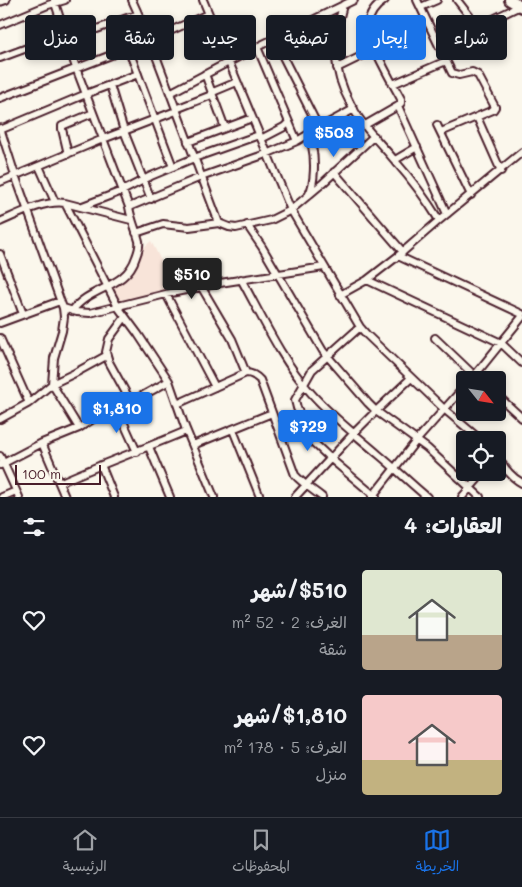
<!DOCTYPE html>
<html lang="ar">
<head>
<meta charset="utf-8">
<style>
  :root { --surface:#171b24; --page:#242831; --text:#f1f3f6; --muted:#9ea1a6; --line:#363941; --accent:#1a73e8 }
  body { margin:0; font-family:Mali,"Playpen Sans Arabic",sans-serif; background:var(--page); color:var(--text); direction:rtl; height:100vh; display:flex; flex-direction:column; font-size:19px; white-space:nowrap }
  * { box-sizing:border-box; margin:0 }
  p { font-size:16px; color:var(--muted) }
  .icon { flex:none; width:28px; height:28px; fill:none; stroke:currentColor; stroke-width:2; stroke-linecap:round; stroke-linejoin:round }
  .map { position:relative; height:497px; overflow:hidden; direction:ltr }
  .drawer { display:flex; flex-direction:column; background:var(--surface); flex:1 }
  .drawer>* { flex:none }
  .hud { position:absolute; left:15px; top:15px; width:492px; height:45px; direction:rtl; display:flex; gap:10px }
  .needle { width:32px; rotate:120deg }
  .fabs { position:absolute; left:456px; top:371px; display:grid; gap:10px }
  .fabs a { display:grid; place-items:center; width:50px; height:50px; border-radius:5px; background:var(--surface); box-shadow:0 2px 8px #0003; font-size:25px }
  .scale { position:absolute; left:15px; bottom:12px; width:86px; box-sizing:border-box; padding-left:5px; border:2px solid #4a1f2b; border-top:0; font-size:14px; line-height:18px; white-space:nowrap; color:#4a1f2b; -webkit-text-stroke:4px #fbf7ec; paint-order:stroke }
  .price { position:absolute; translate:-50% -42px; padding:0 11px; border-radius:5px; background:var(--accent); color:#fff; font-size:16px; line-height:32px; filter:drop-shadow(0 1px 2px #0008) }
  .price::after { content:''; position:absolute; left:50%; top:30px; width:15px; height:11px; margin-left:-8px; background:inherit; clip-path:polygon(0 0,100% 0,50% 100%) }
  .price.current { background:#222; color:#fff }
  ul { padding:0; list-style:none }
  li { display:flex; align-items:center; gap:15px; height:125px; padding:0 20px }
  li span { display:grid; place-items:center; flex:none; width:140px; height:100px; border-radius:5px; color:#555 }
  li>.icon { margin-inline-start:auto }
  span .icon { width:60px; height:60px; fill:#fffc; stroke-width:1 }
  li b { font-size:21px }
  h2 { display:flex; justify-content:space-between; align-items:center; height:60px; padding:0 20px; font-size:21px }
  .chip { padding:0 18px; border-radius:5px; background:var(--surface); box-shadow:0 2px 8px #0003; font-size:18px; line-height:45px }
  .chip.current { background:var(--accent); color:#fff }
  .dock { display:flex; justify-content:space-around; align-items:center; height:70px; border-top:1px solid var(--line); background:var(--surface); font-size:14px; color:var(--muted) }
  .dock a { display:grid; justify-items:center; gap:2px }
  .dock .current { color:var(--accent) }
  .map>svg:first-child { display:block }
</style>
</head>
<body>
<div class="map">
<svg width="522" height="497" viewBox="0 0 522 497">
  <rect width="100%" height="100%" fill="#fbf7ec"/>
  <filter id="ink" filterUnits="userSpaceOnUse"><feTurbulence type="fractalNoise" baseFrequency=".02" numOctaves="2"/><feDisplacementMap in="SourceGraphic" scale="10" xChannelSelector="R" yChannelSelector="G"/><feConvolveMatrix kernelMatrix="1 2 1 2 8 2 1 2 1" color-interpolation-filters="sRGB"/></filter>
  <g filter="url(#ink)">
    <path fill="#f8e4d9" d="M 151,241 L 176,290 L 119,304 L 111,288 L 132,271 L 141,250 Z"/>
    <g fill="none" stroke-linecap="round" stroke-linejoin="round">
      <defs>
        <path id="street" d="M 54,0 L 76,68 L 129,207 C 131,219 136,230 139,241 C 140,246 138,252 136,257 C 126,289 90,286 72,311
          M 132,0 L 150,40 L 219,223
          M 203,0 L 291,210 L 360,327 L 367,335 L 444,409 L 481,440
          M 385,0 C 376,6 369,13 368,25 C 367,40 393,84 401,99 L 401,103 L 398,106
          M 417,0 L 452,73 L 459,75 L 472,72 L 478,75 L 495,107 L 493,110 L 441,132
          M 457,0 L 475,23 L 480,25 L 485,23 L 520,6
          M 0,2 L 6,0
          M 343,5 C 338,24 333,46 337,66 C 340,84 349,103 359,118 C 370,134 384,147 396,162 C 412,180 426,199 439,220
          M 421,7 L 437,0
          M 0,25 L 48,5 L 65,0
          M 97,29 L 138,14
          M 274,39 L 319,128 L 307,135
          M 257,47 L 297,141 L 307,135 C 309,139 311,143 312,146 C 315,159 315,183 309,194
          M 128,48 L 173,167
          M 0,58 L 65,34
          M 337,68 L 376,49
          M 205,74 L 225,128
          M 393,84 L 446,61
          M 110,85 L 124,131 L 151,199
          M 170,93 L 257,47 L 354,0
          M 0,98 L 150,40 L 208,14
          M 176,109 L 209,96 L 213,92 L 237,82
          M 477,117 L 501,171
          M 365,125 L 398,106 L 447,214
          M 437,125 L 471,195
          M 0,128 L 15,175 L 63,308 L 64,317 L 62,331 L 54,358 L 52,384 L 79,428
          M 319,128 L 354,109
          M 0,130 L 86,94 L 138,74
          M 188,142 L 252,118
          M 68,154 L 62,129 L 62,126 L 93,113
          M 395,160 L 417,147
          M 39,166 L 55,202
          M 334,172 L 403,252
          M 0,182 L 103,139 L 176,111
          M 65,203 L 118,307 L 138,334 L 169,381 L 185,427 L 214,497
          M 80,207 L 122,191 L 151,176 L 194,158 L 259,135 L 261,139 L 284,127 L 289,122
          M 129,207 L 201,177 L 266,154 L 297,141
          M 0,222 C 18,214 45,200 65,203 L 131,220
          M 247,225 L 262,247 L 323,351 L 368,403 L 376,411 L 411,378
          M 136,233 L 163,224 L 189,227 L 219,223 L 229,227 L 236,228 L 271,220 L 291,210 L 323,183 L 374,136
          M 0,254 L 23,314
          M 398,256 L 522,314
          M 241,279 C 262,317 282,361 311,393 C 331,416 355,434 378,454 C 395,468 410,483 427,497
          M 367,280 L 501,343 L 522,363
          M 202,288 L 232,339 L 246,373
          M 166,294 L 215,387
          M 340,295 L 367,280 L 398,256 L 436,223 L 522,152
          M 63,308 L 77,312 L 90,313 L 166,294 L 220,283 L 324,267
          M 125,317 L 109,339 L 106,352 L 109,362 L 131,402
          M 0,323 L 60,301
          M 360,327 L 312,370 L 295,400 L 297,408 L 309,436 L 313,442 L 331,459 L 376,497
          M 0,338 L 29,403
          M 435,338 L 479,380
          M 471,380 L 522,317
          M 498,396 L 522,418
          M 177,404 L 246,373 C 252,373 256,376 260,380 L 295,475 C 302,483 313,490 322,497
          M 116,406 L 137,452
          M 0,419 L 29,403 L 52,384 L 75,373 L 106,356
          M 233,430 L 260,497
          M 42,443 L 65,497
          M 193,445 L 272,413
          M 149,447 L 170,497
          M 0,456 L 4,464 L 19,497
          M 498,457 C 504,468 511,477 522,483
          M 0,465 L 42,443 L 79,428 L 107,410 L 131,402 L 169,381
          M 101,465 L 114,497
          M 59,483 C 101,464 144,449 186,431
          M 2,497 L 16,491
          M 295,497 L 353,434 L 376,411 L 427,448 L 480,497
          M 372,497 L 416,441 L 465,386
          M 462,497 L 484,472"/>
        <path id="primary" d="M 510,0 L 522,7"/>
      </defs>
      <use href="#street" stroke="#4a1f2b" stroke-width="10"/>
      <use href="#primary" stroke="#4a1f2b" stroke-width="14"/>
      <use href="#street" stroke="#fbf7ec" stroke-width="6"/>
      <use href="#primary" stroke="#fbf7ec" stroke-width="10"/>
    </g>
  </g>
</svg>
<div class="fabs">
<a><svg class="needle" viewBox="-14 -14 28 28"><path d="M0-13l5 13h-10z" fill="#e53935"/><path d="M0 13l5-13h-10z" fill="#9ea1a6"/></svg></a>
<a><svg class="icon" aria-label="locate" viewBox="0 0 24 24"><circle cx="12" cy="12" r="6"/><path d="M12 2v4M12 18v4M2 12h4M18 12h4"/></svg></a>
</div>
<div class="scale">100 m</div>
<b class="price" style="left:334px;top:158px">$503</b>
<b class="price current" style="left:192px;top:300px">$510</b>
<b class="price" style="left:117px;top:434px">$1,810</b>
<b class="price" style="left:308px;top:452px">$729</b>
<div class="hud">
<a class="chip">شراء</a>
<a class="chip current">إيجار</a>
<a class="chip">تصفية</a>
<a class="chip">جديد</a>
<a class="chip">شقة</a>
<a class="chip">منزل</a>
</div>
</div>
<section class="drawer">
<h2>العقارات: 4<svg class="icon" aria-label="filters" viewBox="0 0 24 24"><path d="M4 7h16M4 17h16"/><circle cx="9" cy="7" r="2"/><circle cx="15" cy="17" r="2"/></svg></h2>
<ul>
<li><span style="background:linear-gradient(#dfe7d0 65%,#b9a48a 0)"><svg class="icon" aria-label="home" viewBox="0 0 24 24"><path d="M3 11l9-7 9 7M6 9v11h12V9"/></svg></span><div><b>$510/شهر</b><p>الغرف: 2 · 52 m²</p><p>شقة</p></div><svg class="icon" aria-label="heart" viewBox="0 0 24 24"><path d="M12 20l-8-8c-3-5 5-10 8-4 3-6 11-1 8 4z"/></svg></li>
<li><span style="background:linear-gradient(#f6c9c9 65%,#c2b280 0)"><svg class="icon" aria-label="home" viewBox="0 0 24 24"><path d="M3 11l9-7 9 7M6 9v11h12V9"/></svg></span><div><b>$1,810/شهر</b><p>الغرف: 5 · 178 m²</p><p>منزل</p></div><svg class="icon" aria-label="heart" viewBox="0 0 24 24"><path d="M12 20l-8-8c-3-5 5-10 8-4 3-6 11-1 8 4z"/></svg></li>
</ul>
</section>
<nav class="dock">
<a class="current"><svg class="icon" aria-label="map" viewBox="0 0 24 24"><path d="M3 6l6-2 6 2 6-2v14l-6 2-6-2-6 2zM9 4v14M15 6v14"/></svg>الخريطة</a>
<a><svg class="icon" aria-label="saved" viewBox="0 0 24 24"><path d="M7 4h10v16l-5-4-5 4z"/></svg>المحفوظات</a>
<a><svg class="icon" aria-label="home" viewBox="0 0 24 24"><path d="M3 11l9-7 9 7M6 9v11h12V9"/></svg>الرئيسية</a>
</nav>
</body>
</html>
